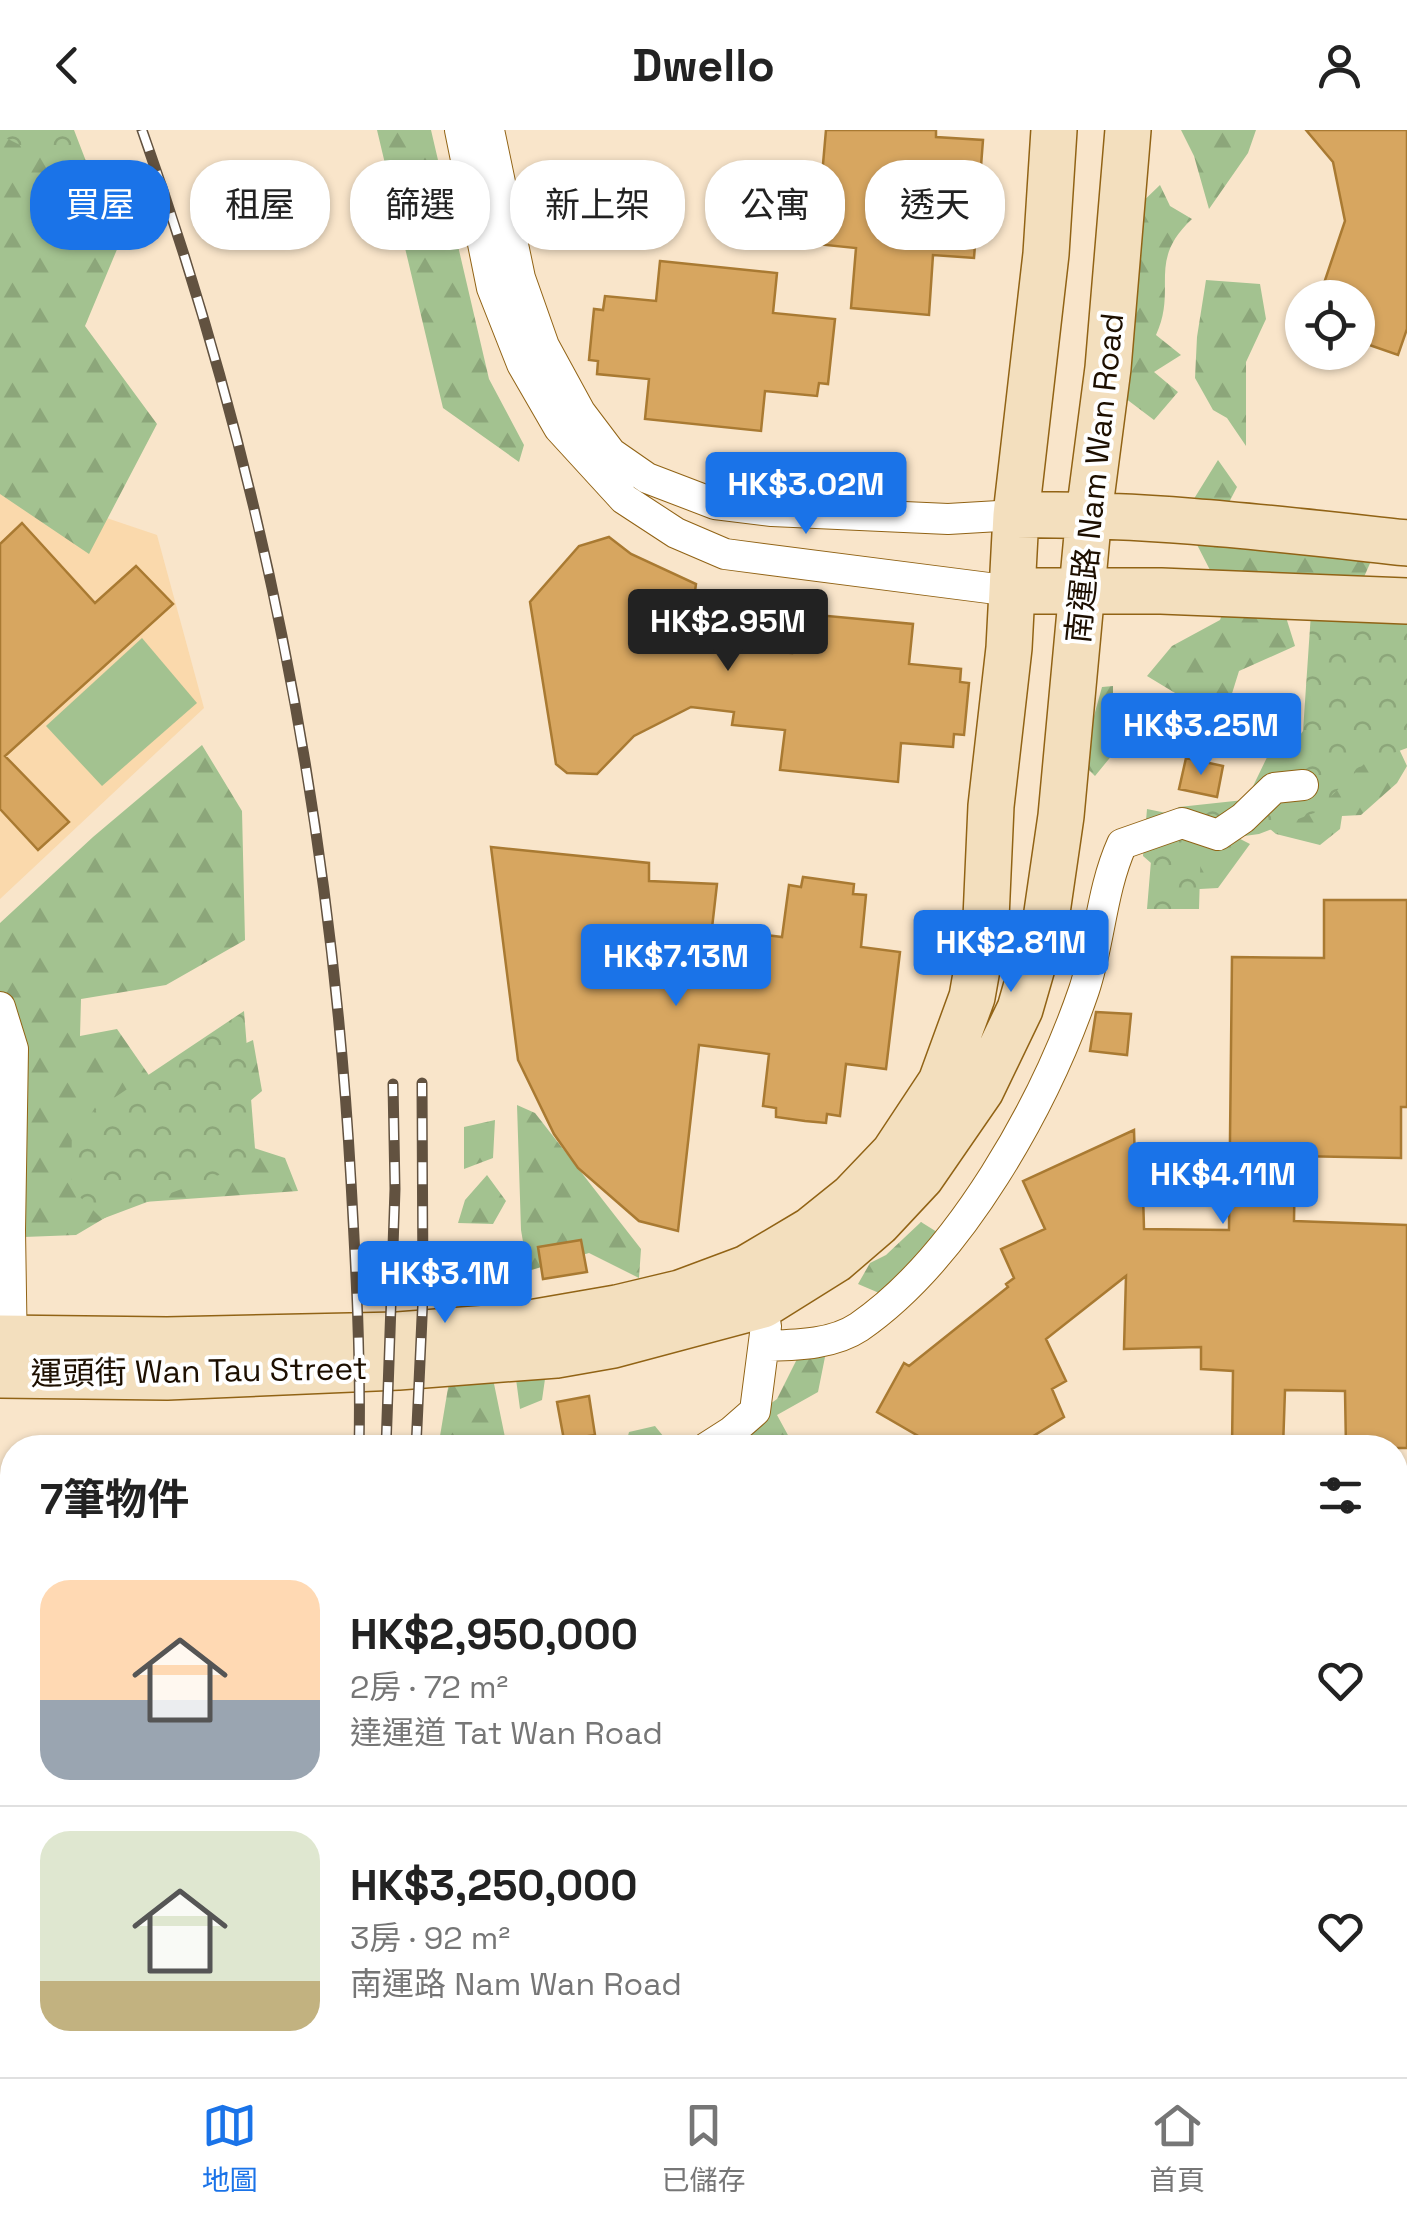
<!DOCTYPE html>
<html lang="zh-TW">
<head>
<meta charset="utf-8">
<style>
  :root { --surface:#fff; --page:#f2f2f2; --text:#222; --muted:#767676; --line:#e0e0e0; --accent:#1a73e8 }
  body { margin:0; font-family:"Space Grotesk","Noto Sans TC",sans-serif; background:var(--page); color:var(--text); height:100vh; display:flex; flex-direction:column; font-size:38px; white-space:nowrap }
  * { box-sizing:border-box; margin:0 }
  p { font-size:32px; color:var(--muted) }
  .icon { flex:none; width:55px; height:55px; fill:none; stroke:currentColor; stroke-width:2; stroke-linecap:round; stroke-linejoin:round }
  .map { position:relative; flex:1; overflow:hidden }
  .side { position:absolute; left:0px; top:1305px; width:1408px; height:642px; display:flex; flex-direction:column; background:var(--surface); border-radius:40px 40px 0 0; box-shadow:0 2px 8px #0004 }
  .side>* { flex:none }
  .guide { position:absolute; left:30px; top:30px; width:1348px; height:90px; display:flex; gap:20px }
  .controls { position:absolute; left:1285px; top:150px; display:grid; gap:20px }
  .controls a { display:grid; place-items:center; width:90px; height:90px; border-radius:50%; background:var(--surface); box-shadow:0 2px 8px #0004; font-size:50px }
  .price { position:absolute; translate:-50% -85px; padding:0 22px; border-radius:10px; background:var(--accent); color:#fff; font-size:32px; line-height:65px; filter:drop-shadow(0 2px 5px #0008) }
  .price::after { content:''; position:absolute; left:50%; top:60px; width:30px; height:22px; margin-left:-15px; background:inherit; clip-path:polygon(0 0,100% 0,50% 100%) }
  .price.active { background:#222; color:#fff }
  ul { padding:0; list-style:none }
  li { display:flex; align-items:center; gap:30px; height:250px; padding:0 40px }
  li+li { border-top:2px solid var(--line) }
  li span { display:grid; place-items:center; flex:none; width:280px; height:200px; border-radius:30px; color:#555 }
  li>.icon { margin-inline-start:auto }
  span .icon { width:120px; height:120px; fill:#fffc; stroke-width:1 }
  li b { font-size:42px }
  h2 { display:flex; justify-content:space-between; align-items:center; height:120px; padding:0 40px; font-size:42px }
  .pill { padding:0 35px; border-radius:40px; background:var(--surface); box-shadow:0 2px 8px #0004; font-size:35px; line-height:90px }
  .pill.active { background:var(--accent); color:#fff }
  header { display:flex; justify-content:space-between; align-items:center; height:130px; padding:0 40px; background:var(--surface); font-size:45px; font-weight:600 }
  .menu { display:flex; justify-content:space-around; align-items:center; height:140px; border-top:2px solid var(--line); background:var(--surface); font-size:28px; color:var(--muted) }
  .menu a { display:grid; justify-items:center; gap:5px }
  .menu .active { color:var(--accent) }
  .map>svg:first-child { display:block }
</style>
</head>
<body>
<header><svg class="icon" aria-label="back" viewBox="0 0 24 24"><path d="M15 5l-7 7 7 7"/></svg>Dwello<svg class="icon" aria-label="person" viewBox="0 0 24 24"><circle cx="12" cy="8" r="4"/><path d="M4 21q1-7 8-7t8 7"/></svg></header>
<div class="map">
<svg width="1407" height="1947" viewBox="0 0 1407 1947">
  <defs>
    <pattern id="forest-firs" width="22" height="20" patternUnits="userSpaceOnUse" patternTransform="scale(2.5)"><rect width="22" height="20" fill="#a3c290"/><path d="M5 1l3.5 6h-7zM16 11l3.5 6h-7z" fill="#8ca67a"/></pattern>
    <pattern id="park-crowns" width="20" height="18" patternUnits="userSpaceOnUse" patternTransform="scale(2.5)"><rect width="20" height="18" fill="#a3c290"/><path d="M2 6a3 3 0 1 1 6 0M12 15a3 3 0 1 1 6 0" fill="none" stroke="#8ca67a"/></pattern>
  </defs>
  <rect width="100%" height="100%" fill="#f9e5ca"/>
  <path fill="#fad9ac" d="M 0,352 L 157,405 L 204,578 L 0,769 Z"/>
  <path fill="url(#forest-firs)" d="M 0,0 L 41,0 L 118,117 L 85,196 L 157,294 L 89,424 L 0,364 Z
    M 377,0 L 431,0 L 489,249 L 524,315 L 519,332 L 443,278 Z
    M 1181,0 L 1256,0 L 1248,23 L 1209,79 L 1194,26 Z
    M 1160,55 L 1170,76 L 1192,89 C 1146,132 1178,157 1156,205 L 1181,225 L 1154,242 L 1178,262 L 1154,290 L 1125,268 L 1135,79 Z
    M 1206,150 L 1260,154 L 1266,189 L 1246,232 L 1246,316 L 1227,288 L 1213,280 L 1195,248 L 1197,207 Z
    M 1218,330 L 1237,357 L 1225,380 L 1371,431 L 1357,463 L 1211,442 L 1190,401 L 1187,380 Z
    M 1234,453 L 1285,484 L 1295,516 L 1239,541 L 1225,586 L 1185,569 L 1147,546 L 1172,516 L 1220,490 Z
    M 1113,556 L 1113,624 L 1095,646 L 1074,625 L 1094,586 L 1102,557 Z
    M 1386,591 L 1407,636 L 1397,653 L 1361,685 L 1342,686 L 1340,699 L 1320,715 L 1276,704 L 1243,677 L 1271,619 L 1325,593 Z
    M 202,615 L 242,681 L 245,810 L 166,855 L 81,869 L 80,906 L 117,899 L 155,954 L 253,910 L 262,961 L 211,1004 L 285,1028 L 298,1061 L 130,1073 L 76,1105 L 24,1107 L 0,1034 L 0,793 L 93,707 Z
    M 1147,679 L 1205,691 L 1250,714 L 1218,758 L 1182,760 L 1143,726 Z
    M 517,975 L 535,983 L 641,1119 L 639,1148 L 589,1123 L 528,1141 L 521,1100 Z
    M 495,990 L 493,1028 L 464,1039 L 464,997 Z
    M 487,1045 L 506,1071 L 493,1094 L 458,1093 L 465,1070 Z
    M 921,1092 L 937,1102 L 905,1174 L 858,1154 L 870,1133 L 886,1125 Z
    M 798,1227 L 825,1227 L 818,1262 L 777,1285 L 789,1307 L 759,1315 L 743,1307 L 763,1279 L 777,1269 Z
    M 514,1234 L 547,1235 L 542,1270 L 520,1279 Z
    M 492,1244 L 507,1317 L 438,1318 L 450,1246 Z
    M 655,1296 L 672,1317 L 625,1317 L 629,1302 Z
    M 1407,1541 L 1407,1612 L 1395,1615 L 1395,1572 Z
    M 1407,1873 L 1407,1947 L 1389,1947 L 1403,1919 C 1393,1899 1394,1891 1407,1873 Z
    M 1124,1935 L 1384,1935 L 1388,1947 L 1122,1947 Z"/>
  <path fill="url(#park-crowns)" d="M 0,0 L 74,0 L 94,52 L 0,5 Z
    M 1311,483 L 1407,492 L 1407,618 L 1364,634 L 1314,683 L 1259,704 L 1201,712 L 1199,779 L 1147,779 L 1154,695 L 1179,677 L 1253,669 L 1303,601 Z
    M 244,881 L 256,1031 L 102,1089 L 71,1058 L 72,996 Z"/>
  <path fill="#a3c290" d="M 142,508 L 197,573 L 102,656 L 46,596 Z"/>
  <path fill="#d7a660" stroke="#a97a32" stroke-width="2.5" d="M 826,0 L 936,0 L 936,7 L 983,10 L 974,128 L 933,125 L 929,185 L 851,178 L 856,118 L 816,114 Z
    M 1306,0 L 1407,0 L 1407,199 L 1398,225 L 1358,211 L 1358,168 L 1319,168 L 1345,91 L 1333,32 Z
    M 660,131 L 777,143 L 773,183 L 835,189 L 828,254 L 819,253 L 817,266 L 765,261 L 761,301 L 645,289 L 649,249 L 597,244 L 598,231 L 589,230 L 594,179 L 603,180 L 605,166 L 656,171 Z
    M 22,393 L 95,473 L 136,436 L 173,474 L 5,626 L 69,692 L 38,720 L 0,679 L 0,414 Z
    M 609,407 L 631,424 L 696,454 L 688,512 L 792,523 L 796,483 L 913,494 L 909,534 L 961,539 L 960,552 L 969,553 L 964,605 L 954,604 L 953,617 L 901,613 L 898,652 L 780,640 L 785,600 L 732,595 L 734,582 L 691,577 L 634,606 L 597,644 L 567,643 L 556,634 L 530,472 L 579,416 Z
    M 1186,628 L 1223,636 L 1217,667 L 1179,659 Z
    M 491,717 L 649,733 L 649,751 L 717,754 L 712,798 L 782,807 L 789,755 L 801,757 L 803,747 L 854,754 L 853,764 L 866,765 L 861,817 L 900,822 L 886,939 L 846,934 L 840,986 L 827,984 L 826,993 L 805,991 L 776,987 L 776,978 L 763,976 L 769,924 L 699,915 L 678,1101 L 639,1091 L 578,1038 L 554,1004 L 518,930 Z
    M 1324,770 L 1407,770 L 1407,977 L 1401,977 L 1401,1028 L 1295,1026 L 1294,1091 L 1407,1095 L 1407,1318 L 1346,1318 L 1345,1261 L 1285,1260 L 1283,1318 L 1232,1318 L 1233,1241 L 1201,1239 L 1201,1217 L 1124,1219 L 1126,1146 L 1046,1209 L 1066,1251 L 1052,1259 L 1064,1287 L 1014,1318 L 939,1318 L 877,1282 L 904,1233 L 909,1236 L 1008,1157 L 1006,1154 L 1014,1148 L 1001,1119 L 1045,1099 L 1023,1051 L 1134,1000 L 1136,1064 L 1143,1063 L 1144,1099 L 1229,1100 L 1232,827 L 1324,828 Z
    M 1096,882 L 1131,884 L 1127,925 L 1090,921 Z
    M 581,1110 L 587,1142 L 543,1149 L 538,1117 Z
    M 589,1266 L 595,1305 L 564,1310 L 557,1272 Z"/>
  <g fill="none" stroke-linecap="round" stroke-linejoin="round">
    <defs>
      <path id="street" d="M 460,0 L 492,158 L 522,234 L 559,298 L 624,369 L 676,403 L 725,424 L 1012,461
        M 489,0 L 520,148 L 544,216 L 580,282 L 611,323 L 647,348 L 715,374 L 772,381 L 948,389 L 1016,385
        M 0,877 L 13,919 L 10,1100 L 12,1227
        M 764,1216 C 795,1215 832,1215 859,1197 C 960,1127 1045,974 1084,860 C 1100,812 1101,761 1122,714 L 1182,693 L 1218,705 L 1243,688 L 1274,658 L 1303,655
        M 706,1318 L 731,1302 L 755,1281 L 766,1196
        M 172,1935 L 173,1947
        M 417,1947 L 419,1935"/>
      <path id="secondary" d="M 1016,385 C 1147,383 1277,399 1407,413
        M 1012,461 L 1161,461 L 1407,471
        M 0,1208 L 167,1210 L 398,1205 L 513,1196 L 617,1178 L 680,1163 L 747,1138 L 811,1100 L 852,1067 L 894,1023 L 941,952 L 972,867 L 986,788 L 991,676 L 1009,518 L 1016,385 L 1046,124 L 1054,0
        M 0,1245 L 167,1247 L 398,1237 L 556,1225 L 613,1215 L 763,1175 L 835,1130 L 878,1093 L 921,1047 L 981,960 L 1020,879 L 1046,789 L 1061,686 L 1089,384 L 1108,238 L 1128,0"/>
    </defs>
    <use href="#street" stroke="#916315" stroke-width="32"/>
    <use href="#secondary" stroke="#916315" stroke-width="48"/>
    <use href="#street" stroke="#fff" stroke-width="30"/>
    <use href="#secondary" stroke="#f3dfbe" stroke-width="45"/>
    <defs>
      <path id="rail" d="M 142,0 C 263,339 331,694 351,1052 C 356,1141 361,1229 359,1318
        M 386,1318 L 395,1059 L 393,954
        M 416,1318 L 423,1166 L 422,953
        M 296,1947 L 298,1935
        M 336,1947 L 339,1935"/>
    </defs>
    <use href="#rail" stroke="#625240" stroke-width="11"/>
    <use href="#rail" stroke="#fff" stroke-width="8" stroke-dasharray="22" stroke-linecap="butt"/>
  </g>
  <g text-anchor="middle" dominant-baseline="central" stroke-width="8" stroke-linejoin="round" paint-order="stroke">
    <g font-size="32" fill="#1d0f00" stroke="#fff">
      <text transform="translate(1095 348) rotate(-84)">南運路 Nam Wan Road</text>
      <text transform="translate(199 1241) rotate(-1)">運頭街 Wan Tau Street</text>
    </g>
  </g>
</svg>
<div class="controls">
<a><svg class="icon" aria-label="locate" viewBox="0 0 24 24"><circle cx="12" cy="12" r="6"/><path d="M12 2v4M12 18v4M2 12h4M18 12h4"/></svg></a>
</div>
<b class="price" style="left:806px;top:407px">HK$3.02M</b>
<b class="price active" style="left:728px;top:544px">HK$2.95M</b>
<b class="price" style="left:1201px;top:648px">HK$3.25M</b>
<b class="price" style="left:1011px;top:865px">HK$2.81M</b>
<b class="price" style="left:676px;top:879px">HK$7.13M</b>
<b class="price" style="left:1223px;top:1097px">HK$4.11M</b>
<b class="price" style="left:445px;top:1196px">HK$3.1M</b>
<div class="guide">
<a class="pill active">買屋</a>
<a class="pill">租屋</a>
<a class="pill">篩選</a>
<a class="pill">新上架</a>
<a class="pill">公寓</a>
<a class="pill">透天</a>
</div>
<section class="side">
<h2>7筆物件<svg class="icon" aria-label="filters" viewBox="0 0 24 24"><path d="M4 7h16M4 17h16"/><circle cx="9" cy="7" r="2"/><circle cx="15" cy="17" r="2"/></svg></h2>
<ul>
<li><span style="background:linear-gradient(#ffd9b3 60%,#9aa5b1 0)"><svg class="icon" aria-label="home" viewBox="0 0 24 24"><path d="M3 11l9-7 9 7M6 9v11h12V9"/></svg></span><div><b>HK$2,950,000</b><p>2房 · 72 m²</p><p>達運道 Tat Wan Road</p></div><svg class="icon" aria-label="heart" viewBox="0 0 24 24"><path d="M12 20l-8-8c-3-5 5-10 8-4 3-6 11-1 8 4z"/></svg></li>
<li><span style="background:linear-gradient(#dfe7d0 75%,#c2b280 0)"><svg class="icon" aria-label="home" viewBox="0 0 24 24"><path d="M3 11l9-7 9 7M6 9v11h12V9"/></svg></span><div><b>HK$3,250,000</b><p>3房 · 92 m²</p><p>南運路 Nam Wan Road</p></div><svg class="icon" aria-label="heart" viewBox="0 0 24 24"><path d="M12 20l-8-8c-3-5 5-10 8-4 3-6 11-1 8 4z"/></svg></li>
</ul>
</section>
</div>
<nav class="menu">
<a class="active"><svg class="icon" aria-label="map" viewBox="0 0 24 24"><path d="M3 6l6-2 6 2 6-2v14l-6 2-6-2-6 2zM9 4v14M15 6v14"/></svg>地圖</a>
<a><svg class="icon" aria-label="saved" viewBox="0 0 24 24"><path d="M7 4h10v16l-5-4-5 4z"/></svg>已儲存</a>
<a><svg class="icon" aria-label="home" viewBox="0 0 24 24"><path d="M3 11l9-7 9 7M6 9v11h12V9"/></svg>首頁</a>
</nav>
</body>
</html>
